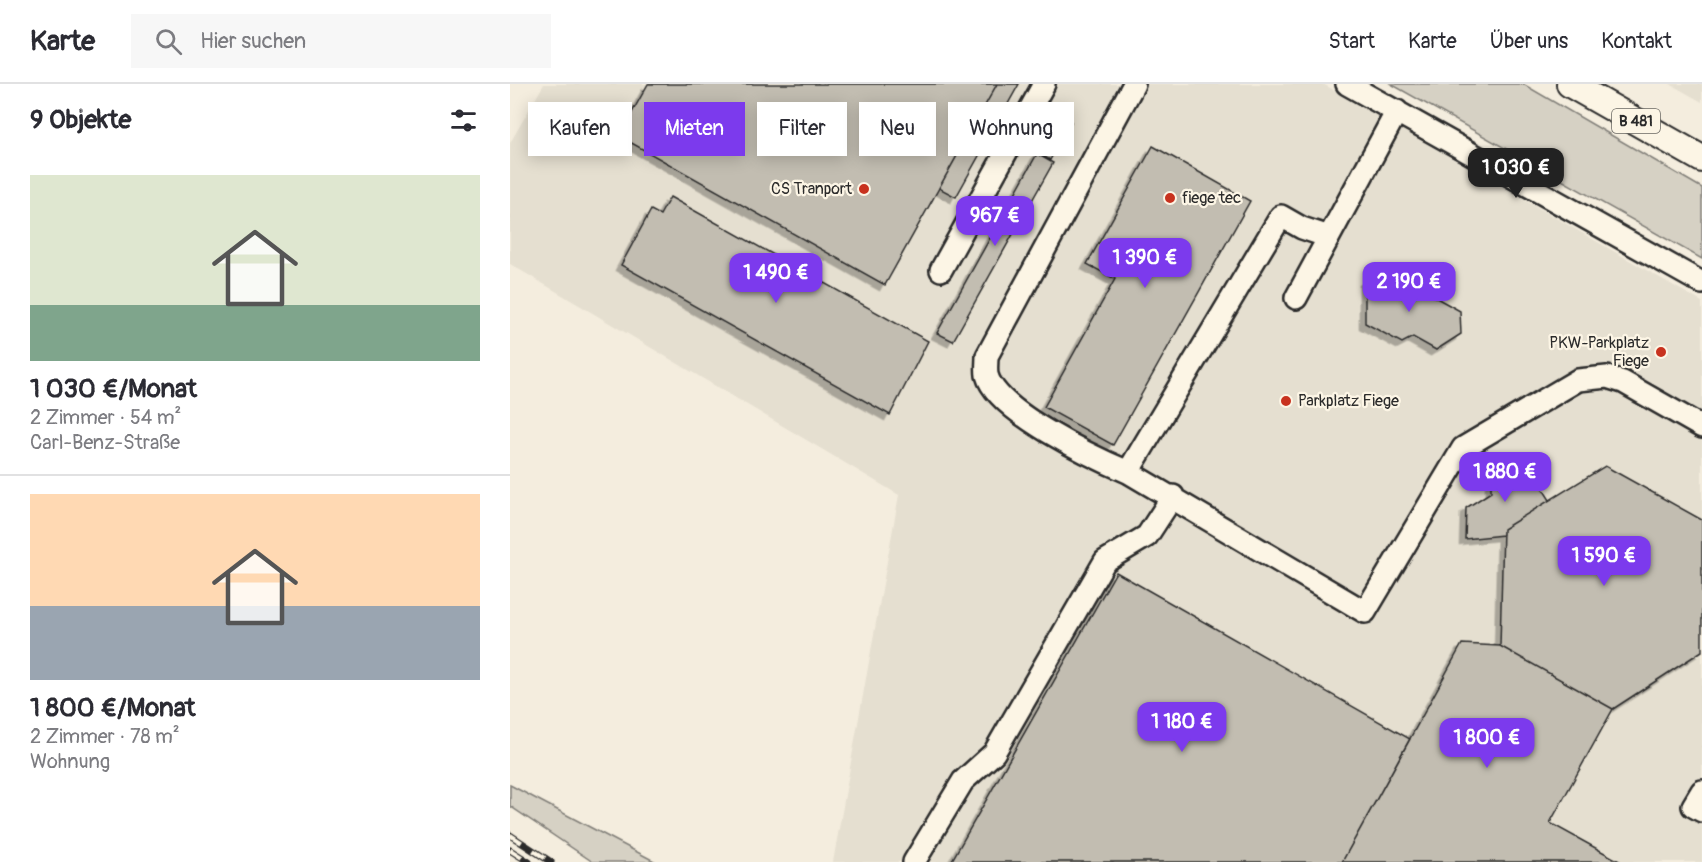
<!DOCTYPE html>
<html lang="de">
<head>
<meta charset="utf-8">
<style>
  :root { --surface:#fff; --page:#f7f7f7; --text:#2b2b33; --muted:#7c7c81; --line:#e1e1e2; --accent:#7c3aed }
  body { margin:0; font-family:Pangolin,sans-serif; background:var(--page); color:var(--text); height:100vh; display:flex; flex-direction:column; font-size:22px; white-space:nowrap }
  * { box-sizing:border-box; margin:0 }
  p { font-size:20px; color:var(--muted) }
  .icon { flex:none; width:33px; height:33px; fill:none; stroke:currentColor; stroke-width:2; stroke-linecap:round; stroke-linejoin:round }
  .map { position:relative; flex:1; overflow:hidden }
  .side { display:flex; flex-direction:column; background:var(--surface); width:510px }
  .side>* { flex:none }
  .guide { position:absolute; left:18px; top:18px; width:570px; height:54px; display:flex; gap:12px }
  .price { position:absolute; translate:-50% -51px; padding:0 14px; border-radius:12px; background:var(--accent); color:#fff; font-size:20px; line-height:39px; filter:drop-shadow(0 2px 3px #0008) }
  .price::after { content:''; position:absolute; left:50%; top:36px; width:18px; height:14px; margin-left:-9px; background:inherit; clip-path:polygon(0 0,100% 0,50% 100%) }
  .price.on { background:#222; color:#fff }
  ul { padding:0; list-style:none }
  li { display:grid; align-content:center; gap:12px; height:318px; padding:0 30px }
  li+li { border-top:2px solid var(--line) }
  li span { display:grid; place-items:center; height:186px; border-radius:0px; color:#555 }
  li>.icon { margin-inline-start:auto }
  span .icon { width:108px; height:108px; fill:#fffc; stroke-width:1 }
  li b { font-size:26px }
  h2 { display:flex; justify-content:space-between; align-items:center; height:72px; padding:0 30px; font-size:26px }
  .chip { padding:0 21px; border-radius:0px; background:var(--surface); box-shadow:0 3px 15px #0003; font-size:21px; line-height:54px }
  .chip.on { background:var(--accent); color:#fff }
  header { display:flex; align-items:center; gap:36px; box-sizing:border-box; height:84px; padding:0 30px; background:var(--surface); border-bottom:2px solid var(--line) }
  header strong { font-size:28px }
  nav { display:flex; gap:33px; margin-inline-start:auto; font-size:21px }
  .search { width:420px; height:54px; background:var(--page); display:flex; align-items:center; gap:15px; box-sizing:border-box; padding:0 21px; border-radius:0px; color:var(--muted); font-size:22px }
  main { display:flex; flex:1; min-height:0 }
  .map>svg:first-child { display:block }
</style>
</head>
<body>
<header>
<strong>Karte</strong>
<div class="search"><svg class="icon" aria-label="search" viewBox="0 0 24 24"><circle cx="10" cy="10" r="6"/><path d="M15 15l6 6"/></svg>Hier suchen</div>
<nav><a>Start</a><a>Karte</a><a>Über uns</a><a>Kontakt</a></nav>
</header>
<main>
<section class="side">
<h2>9 Objekte<svg class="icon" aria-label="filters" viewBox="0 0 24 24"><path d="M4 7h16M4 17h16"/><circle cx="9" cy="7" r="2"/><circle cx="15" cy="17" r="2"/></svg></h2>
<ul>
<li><span style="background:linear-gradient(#dfe7d0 70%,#7fa58c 0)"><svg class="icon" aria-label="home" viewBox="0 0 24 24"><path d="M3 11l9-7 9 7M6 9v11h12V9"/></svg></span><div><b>1 030 €/Monat</b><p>2 Zimmer · 54 m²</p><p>Carl-Benz-Straße</p></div></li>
<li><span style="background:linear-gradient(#ffd9b3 60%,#9aa5b1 0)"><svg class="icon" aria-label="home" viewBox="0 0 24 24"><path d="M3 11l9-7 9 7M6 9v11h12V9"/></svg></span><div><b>1 800 €/Monat</b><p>2 Zimmer · 78 m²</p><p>Wohnung</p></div></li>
</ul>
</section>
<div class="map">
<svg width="1192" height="778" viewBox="0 0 1192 778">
  <defs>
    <filter id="shadow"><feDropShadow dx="-5.5" dy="5.5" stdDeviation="0" flood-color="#0004"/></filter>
  </defs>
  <rect width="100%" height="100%" fill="#f4edde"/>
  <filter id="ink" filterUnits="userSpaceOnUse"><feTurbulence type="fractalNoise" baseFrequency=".0167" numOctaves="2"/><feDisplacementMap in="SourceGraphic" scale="12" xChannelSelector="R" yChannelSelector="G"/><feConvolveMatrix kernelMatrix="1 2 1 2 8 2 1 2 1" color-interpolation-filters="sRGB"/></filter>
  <g filter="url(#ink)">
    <path fill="#e5dfd0" d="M 34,0 L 813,0 L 1192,218 L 1192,778 L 323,778 L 389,411 L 0,180 L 0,59 Z
      M 1160,0 L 1192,0 L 1192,18 Z"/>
    <path fill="#d6d1c4" stroke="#807e78" stroke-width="1.5" d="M 881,0 L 1013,0 L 1192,104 L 1192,175 Z
      M 0,701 L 146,778 L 83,778 L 0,722 Z"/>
    <path fill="#c2bdb1" stroke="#2b2b2b" stroke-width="1.5" filter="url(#shadow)" d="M 138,0 L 487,0 L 375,201 L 109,52 Z
      M 487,0 L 509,0 L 446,113 L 429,104 Z
      M 549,31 L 561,38 L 540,76 L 528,69 Z
      M 643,62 L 740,117 L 603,361 L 534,323 L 605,195 L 577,180 Z
      M 527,70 L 543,79 L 443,257 L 427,249 Z
      M 160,113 L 418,257 L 380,331 L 111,181 L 141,126 L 150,131 Z
      M 870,189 L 891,201 L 896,197 L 950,227 L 951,250 L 926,266 L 903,253 L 892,259 L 855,239 L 855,196 Z
      M 1016,378 L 1040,416 L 993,445 L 993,451 L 955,455 L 956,424 L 981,408 L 981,398 Z
      M 1095,382 L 1192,436 L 1192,567 L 1103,625 L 990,562 L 993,445 Z
      M 606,488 L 900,655 L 832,778 L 441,778 Z
      M 952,560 L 990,562 L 1103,625 L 1040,739 L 1111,778 L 832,778 Z"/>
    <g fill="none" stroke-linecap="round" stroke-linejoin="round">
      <defs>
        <path id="minor" d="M 624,0 L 477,272 C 477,278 476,285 477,291 C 487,328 583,373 618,388 L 771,132 L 792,144 L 819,153
          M 837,0 L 1192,199
          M 431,186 L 534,0
          M 786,214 L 887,27
          M 618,388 L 855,528 L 953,364 L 1068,296 L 1097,293 L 1113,298 L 1192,343
          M 1192,707 L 1183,722 L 1192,727
          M 404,778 L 453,697 L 484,669 L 595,477 L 637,452 L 663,412"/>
        <path id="major" d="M 1060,0 L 1192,75"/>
      </defs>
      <use href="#minor" stroke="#2b2b2b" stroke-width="26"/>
      <use href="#major" stroke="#2b2b2b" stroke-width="30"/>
      <use href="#minor" stroke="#fcf5e5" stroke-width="21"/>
      <use href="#major" stroke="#fcf5e5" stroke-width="26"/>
      <defs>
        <path id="rail" d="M 0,751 L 41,778
          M 0,766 L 19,778"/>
      </defs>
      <use href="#rail" stroke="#2b2b2b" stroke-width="7"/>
      <use href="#rail" stroke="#fcf5e5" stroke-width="4.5" stroke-dasharray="14" stroke-linecap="butt"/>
    </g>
  </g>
  <g fill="#c8321e" stroke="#fcf5e5" stroke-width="2">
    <circle cx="354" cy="105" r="6"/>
    <circle cx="660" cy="114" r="6"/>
    <circle cx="1151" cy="268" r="6"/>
    <circle cx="776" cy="317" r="6"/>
  </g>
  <g text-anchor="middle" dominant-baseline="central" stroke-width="4.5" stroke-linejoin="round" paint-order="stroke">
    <rect fill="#fcf5e5" stroke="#6a6863" stroke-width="1.5" x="1102" y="25" width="48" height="24" rx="4.5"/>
    <g font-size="15" font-weight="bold" fill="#2b2b2b">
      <text x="1126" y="37">B 481</text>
    </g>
    <g font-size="16" fill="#2b2b2b" stroke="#fcf5e5" text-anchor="end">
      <text x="342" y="105">CS Tranport</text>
      <text x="672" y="114" text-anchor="start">fiege tec</text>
      <text x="1139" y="259">PKW-Parkplatz<tspan x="1139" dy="18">Fiege</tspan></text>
      <text x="788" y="317" text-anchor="start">Parkplatz Fiege</text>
    </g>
  </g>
</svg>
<b class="price on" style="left:1006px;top:115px">1 030 €</b>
<b class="price" style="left:485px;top:163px">967 €</b>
<b class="price" style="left:635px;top:205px">1 390 €</b>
<b class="price" style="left:266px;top:220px">1 490 €</b>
<b class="price" style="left:899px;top:229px">2 190 €</b>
<b class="price" style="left:995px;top:419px">1 880 €</b>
<b class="price" style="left:1094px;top:503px">1 590 €</b>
<b class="price" style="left:672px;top:669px">1 180 €</b>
<b class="price" style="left:977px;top:685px">1 800 €</b>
<div class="guide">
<a class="chip">Kaufen</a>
<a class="chip on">Mieten</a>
<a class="chip">Filter</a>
<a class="chip">Neu</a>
<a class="chip">Wohnung</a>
</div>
</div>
</main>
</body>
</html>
